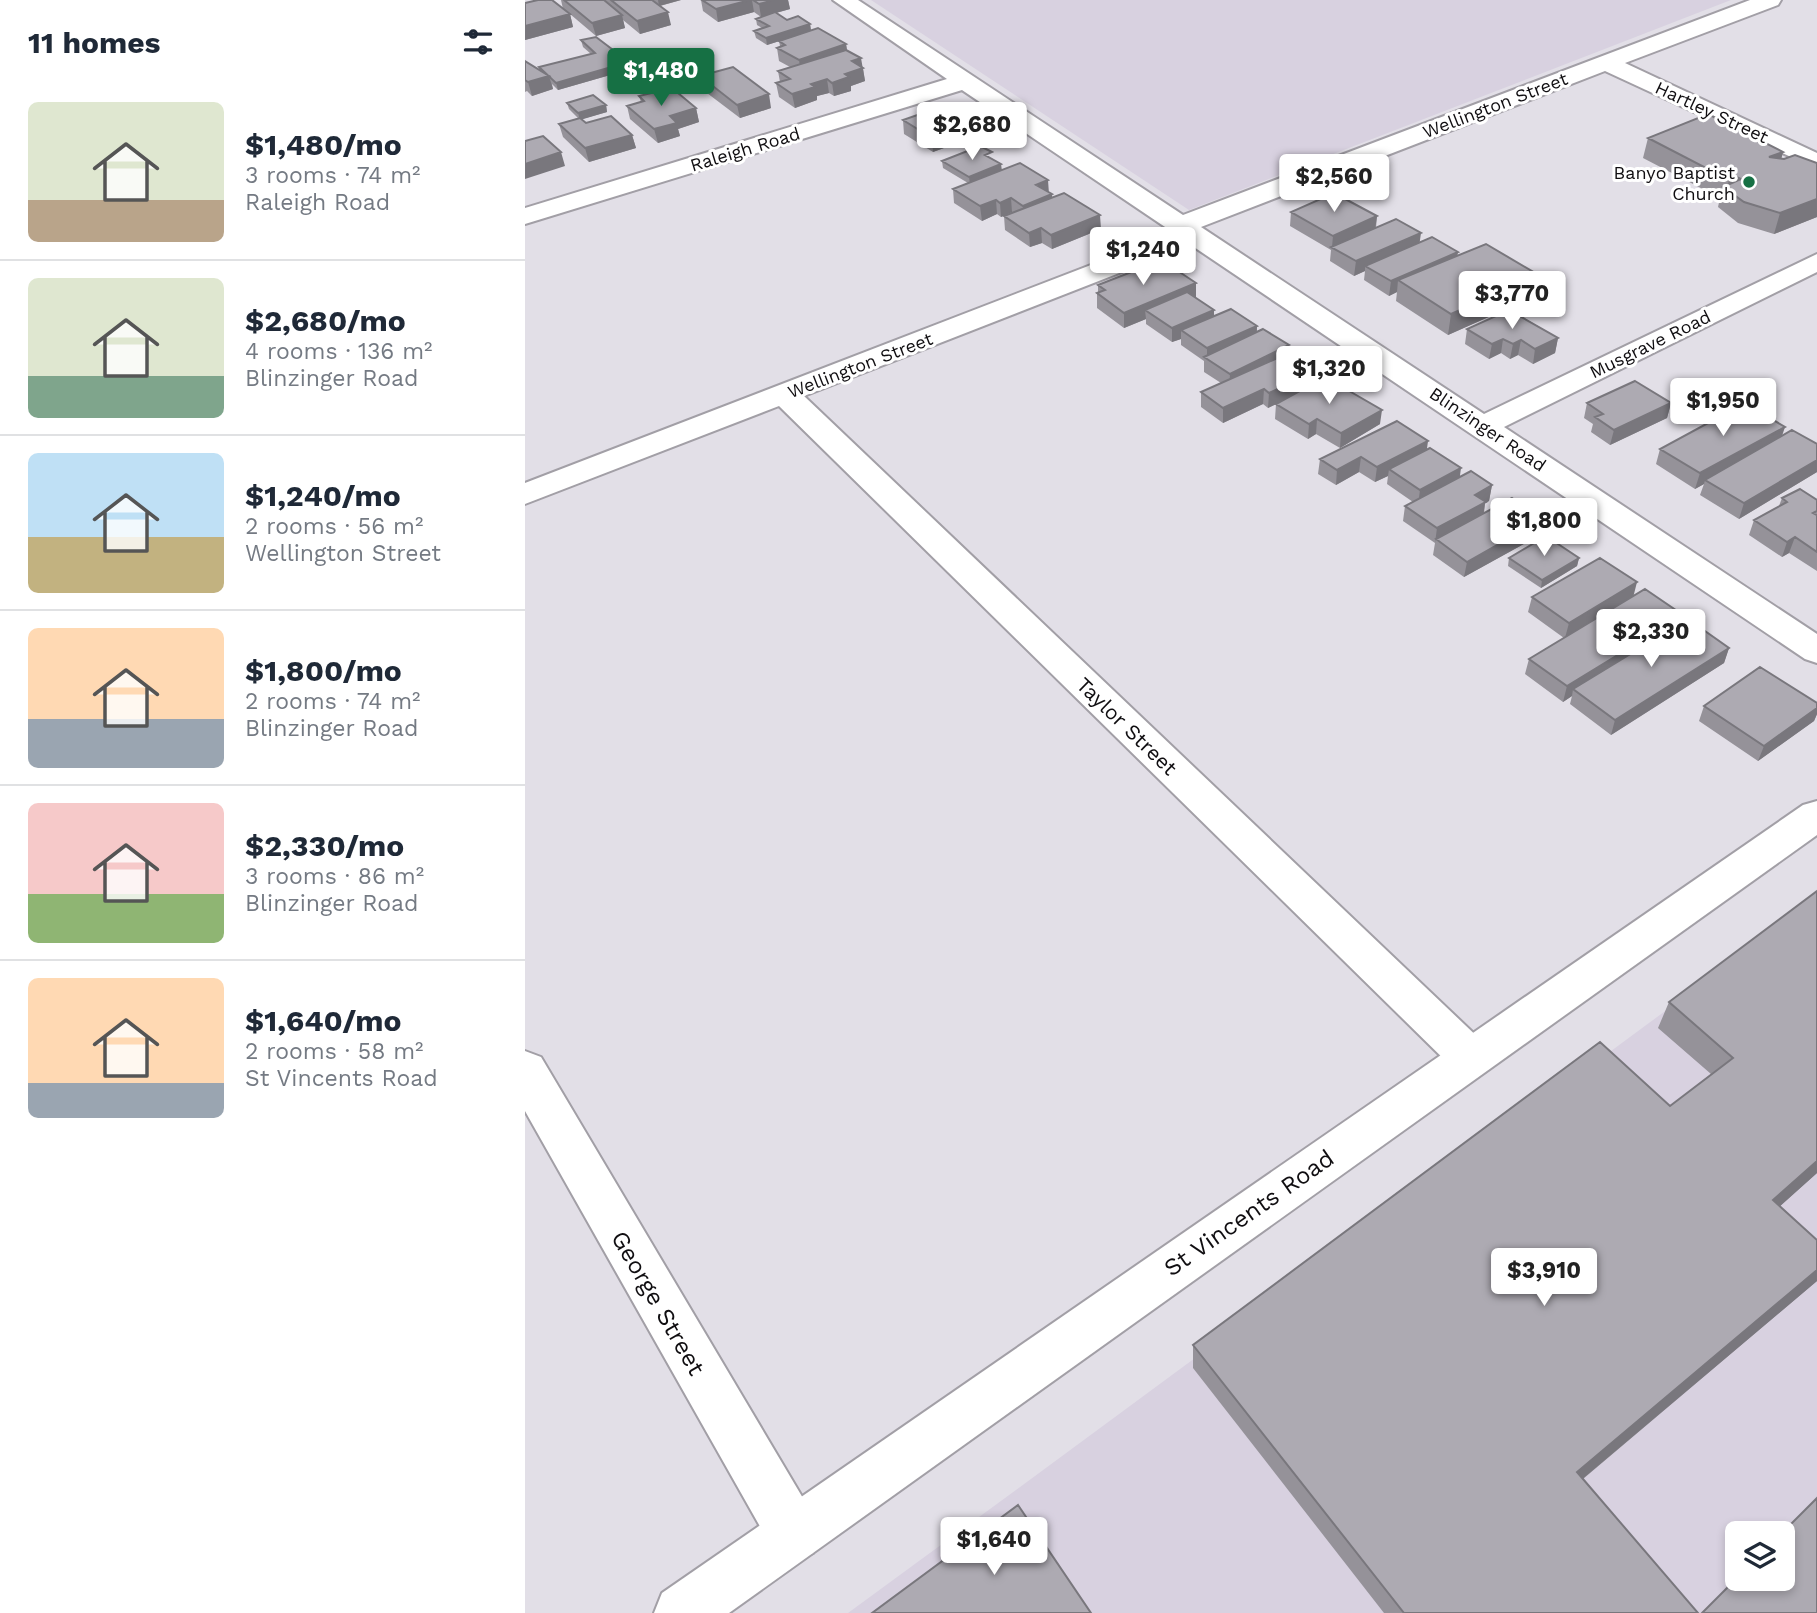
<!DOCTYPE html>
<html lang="en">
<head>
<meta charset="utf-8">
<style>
  :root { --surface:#fff; --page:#f6f6f7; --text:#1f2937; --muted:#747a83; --line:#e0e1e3; --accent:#167044 }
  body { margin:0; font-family:"Work Sans",sans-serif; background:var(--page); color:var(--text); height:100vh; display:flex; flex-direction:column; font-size:26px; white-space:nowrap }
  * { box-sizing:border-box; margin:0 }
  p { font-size:23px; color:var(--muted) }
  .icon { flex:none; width:38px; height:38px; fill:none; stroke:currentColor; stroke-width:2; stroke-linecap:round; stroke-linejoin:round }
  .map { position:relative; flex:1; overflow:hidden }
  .details { display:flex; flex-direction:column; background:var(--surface); width:525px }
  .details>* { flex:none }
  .tools { position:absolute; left:1200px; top:1521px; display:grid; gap:14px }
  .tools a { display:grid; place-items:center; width:70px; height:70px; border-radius:10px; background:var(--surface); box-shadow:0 4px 10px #0003; font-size:35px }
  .price { position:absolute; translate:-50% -60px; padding:0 16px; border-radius:7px; background:#fff; color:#222; font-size:23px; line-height:46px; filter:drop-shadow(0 2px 4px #0008) }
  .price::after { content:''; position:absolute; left:50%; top:42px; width:21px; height:16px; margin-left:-10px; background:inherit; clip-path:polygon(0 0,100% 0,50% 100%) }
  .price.on { background:var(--accent); color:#fff }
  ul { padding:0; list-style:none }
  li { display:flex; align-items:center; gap:21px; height:175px; padding:0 28px }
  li+li { border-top:2px solid var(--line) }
  li span { display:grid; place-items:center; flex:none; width:196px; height:140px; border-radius:10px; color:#555 }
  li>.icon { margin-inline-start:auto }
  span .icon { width:84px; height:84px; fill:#fffc; stroke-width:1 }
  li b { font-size:30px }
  h2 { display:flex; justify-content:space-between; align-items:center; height:84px; padding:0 28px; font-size:30px }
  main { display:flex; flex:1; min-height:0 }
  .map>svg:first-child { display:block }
</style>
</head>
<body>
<main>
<section class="details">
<h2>11 homes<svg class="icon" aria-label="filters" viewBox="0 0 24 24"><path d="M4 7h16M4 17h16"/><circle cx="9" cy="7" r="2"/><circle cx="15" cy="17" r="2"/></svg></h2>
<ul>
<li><span style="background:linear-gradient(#dfe7d0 70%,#b9a48a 0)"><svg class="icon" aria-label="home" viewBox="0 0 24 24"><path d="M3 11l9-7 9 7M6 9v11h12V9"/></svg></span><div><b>$1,480/mo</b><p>3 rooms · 74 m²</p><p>Raleigh Road</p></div></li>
<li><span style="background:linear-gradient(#dfe7d0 70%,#7fa58c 0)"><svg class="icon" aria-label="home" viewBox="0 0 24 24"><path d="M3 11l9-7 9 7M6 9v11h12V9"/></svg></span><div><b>$2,680/mo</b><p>4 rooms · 136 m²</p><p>Blinzinger Road</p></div></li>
<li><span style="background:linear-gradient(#bfe0f5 60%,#c2b280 0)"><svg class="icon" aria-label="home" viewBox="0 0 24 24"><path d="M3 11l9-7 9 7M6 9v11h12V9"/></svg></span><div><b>$1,240/mo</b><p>2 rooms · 56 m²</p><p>Wellington Street</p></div></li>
<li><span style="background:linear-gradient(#ffd9b3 65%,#9aa5b1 0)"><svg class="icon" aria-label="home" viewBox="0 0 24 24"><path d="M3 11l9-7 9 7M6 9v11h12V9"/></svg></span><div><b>$1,800/mo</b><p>2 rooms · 74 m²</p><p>Blinzinger Road</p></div></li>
<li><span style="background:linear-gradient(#f6c9c9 65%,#8fb573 0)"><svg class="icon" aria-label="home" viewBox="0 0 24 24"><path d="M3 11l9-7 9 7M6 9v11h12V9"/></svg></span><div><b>$2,330/mo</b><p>3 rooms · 86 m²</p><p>Blinzinger Road</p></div></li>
<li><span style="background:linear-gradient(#ffd9b3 75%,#9aa5b1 0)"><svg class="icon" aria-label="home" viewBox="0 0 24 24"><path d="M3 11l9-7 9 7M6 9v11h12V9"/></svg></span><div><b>$1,640/mo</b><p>2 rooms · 58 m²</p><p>St Vincents Road</p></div></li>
</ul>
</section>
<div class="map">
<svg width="1292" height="1613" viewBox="0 0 1292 1613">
  <rect width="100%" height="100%" fill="#e2dfe7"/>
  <path fill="#d8d1e0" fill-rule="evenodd" d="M 346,0 L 1206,0 L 664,210 Z
    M 1292,899 L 1292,1613 L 323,1613 L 510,1476 ZM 1213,1533 L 1258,1533 L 1258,1578 L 1213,1578 Z"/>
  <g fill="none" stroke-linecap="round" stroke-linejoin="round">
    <defs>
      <path id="minor" d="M 308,0 L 333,0 L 658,215 L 1225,0 L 1256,0 L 1253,5 L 1100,63 L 1292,153 L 1292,169 L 1080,71 L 676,227 L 959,414 L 1292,254 L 1292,272 L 979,427 L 1292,634 L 1292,663 L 1280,659 L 666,245 L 279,396 L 960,1044 L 967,1057 L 960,1070 L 945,1076 L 930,1070 L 254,406 L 0,504 L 0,483 L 649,233 L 437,90 L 0,224 L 0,208 L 422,79 Z
        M 0,1051 L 16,1057 L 288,1515 L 296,1534 L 288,1553 L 269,1561 L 250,1553 L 0,1111 Z"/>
      <path id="major" d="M 1292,801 L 1292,835 L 204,1613 L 129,1613 L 137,1593 L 1278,805 Z"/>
    </defs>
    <use href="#minor" stroke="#a29fa6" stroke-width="4"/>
    <use href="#major" stroke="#a29fa6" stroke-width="4"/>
    <use href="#minor" fill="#fff" fill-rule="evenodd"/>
    <use href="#major" fill="#fff" fill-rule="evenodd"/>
  </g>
  <path fill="#959299" d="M 36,0 L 156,0 L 135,6 L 146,25 L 115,34 L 98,20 L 100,28 L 71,36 L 45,14 L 48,27 L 0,40 L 0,3 L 38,9 Z
    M 176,0 L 263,0 L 265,9 L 251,13 L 262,20 L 285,24 L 286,30 L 321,44 L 322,50 L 338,68 L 340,81 L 326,86 L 326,91 L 309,96 L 304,93 L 292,96 L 292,100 L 270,108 L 254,97 L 251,83 L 255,82 L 253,71 L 265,67 L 254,61 L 252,48 L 255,46 L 254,41 L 273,35 L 242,45 L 231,38 L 229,31 L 237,28 L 232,25 L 231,19 L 236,17 L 229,12 L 193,22 L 178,11 Z
    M 56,40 L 104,62 L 106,69 L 33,90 L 27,84 L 28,89 L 7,96 L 2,91 L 0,92 L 0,61 L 15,70 L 14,67 L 66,54 L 58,47 Z
    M 122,59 L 164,67 L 137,75 L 142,79 L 143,86 L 119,93 L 103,79 L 101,72 L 124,66 Z
    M 175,76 L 246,108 L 215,118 L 178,90 Z
    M 114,96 L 171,108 L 174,122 L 153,129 L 155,136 L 133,143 L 105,119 L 102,106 L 116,102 Z
    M 42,103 L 81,105 L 82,112 L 57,119 L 61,123 L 107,135 L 111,148 L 64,162 L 38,137 L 34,124 L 53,118 L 44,109 Z
    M 378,120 L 446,138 L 408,152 L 379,134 Z
    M 1123,138 L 1258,152 L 1256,158 L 1292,163 L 1292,217 L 1249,234 L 1213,223 L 1193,207 L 1195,198 L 1118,158 Z
    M 467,159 L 476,170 L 524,192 L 527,194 L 527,197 L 576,229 L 527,249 L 517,243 L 505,247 L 480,230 L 479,216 L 487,212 L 476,217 L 472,214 L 457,221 L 429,203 L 428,189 L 443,183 L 418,168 L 417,161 Z
    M 766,212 L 852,216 L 851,228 L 932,256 L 1027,283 L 1023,304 L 996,316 L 1033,338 L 1030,353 L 1008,364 L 993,355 L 985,359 L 976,353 L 964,359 L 940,344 L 942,329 L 970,316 L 968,315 L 923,335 L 871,301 L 872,292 L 864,296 L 839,280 L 840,271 L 829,276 L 805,261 L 806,250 L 765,226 Z
    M 573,285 L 671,298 L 689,310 L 689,316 L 732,326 L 732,332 L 764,345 L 763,353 L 792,381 L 855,424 L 815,448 L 791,434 L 783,439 L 750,419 L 751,404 L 743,408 L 738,404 L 698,423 L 676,407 L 676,392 L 696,383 L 679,372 L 679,361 L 656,345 L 656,339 L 647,342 L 621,324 L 621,319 L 599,328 L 572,308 L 572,293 L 573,293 Z
    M 1062,403 L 1146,403 L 1142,418 L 1085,445 L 1066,432 L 1068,424 L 1059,418 Z
    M 1257,436 L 1292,444 L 1292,472 L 1214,519 L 1175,495 L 1179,484 L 1170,489 L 1131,464 L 1135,449 Z
    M 902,449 L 935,477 L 967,485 L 964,501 L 960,503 L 959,514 L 1018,519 L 1015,535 L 939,577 L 908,555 L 910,543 L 878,521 L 880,506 L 888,502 L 862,484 L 863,476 L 850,482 L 834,472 L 811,485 L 793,474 L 795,459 Z
    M 1257,498 L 1292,500 L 1292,571 L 1264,553 L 1257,557 L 1224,535 L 1229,520 L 1254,506 Z
    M 984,558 L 1054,558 L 1052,566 L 1016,588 L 983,566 Z
    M 1109,596 L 1158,615 L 1155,624 L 1204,648 L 1199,663 L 1086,735 L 1045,704 L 1047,696 L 1038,702 L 1000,674 L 1004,659 L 1039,638 L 1003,612 L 1007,597 Z
    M 1292,703 L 1292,714 L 1289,721 L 1233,761 L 1174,721 L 1179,706 Z
    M 1292,891 L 1292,1173 L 1255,1206 L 1292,1240 L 1292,1281 L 1058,1479 L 1173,1613 L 859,1613 L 668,1368 L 668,1345 L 1145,1106 L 1186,1074 L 1133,1028 L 1144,1002 Z"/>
  <path fill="#79777d" d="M 133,0 L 156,0 L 134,6 Z
    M 225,0 L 227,0 L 229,12 L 193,22 L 191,9 Z
    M 249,0 L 263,0 L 265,9 L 236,17 L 234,4 Z
    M 143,12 L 146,25 L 115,34 L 112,21 Z
    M 45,14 L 48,27 L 0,40 L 0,26 Z
    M 97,15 L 100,28 L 71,36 L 67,23 Z
    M 285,24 L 286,31 L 242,45 L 241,38 Z
    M 321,44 L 323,57 L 276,74 L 274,60 Z
    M 336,58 L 340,81 L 326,86 L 326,91 L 309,96 L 307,83 L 320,74 L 327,61 Z
    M 163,60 L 164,67 L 137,75 L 135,68 Z
    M 104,62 L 106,69 L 33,90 L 31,83 Z
    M 24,76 L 28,89 L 7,96 L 3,82 Z
    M 142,79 L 143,86 L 119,93 L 117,86 Z
    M 302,79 L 304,93 L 292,96 L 292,100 L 270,108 L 267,94 L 286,84 Z
    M 244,94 L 246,108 L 215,118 L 212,105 Z
    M 81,105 L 82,112 L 55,120 L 53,113 Z
    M 171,108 L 174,122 L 153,129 L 155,136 L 133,143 L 129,129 L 145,116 Z
    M 444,124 L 446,138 L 408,152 L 407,138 Z
    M 107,135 L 111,148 L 64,162 L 60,148 Z
    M 36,152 L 40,166 L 0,179 L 0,164 Z
    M 1258,152 L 1253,172 L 1244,157 Z
    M 476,164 L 477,171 L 445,184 L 444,177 Z
    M 1212,177 L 1208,194 L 1202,189 L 1204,180 Z
    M 523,180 L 524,194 L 511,185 Z
    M 527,194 L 528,208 L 499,220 L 498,206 Z
    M 486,198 L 487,212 L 476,217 L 475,203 Z
    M 1292,199 L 1292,217 L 1249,234 L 1255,213 Z
    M 471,200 L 472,214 L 457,221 L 455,206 Z
    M 575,215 L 576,229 L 527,249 L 526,235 Z
    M 852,216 L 850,230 L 807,247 L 808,236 Z
    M 516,228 L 517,243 L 505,247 L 504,233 Z
    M 896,233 L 894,247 L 840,266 L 840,271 L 829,276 L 831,261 Z
    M 933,252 L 931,266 L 873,280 L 872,292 L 864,296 L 866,281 Z
    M 671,283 L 671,298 L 620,310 L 621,319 L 599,328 L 599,313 Z
    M 1027,283 L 1023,304 L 981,323 L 985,302 Z
    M 971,294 L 968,315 L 923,335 L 926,314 Z
    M 689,310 L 689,324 L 656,330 L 656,339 L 647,342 L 647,328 Z
    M 732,326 L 731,341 L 682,358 L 682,348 Z
    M 1033,338 L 1030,353 L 1008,364 L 1010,349 Z
    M 978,339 L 976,353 L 964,359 L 967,344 Z
    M 996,340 L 993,355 L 985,359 L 988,344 Z
    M 764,345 L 763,360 L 704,388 L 705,374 Z
    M 793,370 L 792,385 L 743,408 L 744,393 Z
    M 739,389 L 738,404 L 698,423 L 698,408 Z
    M 1146,403 L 1142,418 L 1085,445 L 1089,430 Z
    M 857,410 L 855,424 L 815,448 L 816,433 Z
    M 792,419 L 791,434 L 783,439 L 784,424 Z
    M 1260,427 L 1255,442 L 1180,480 L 1179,484 L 1170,489 L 1175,473 Z
    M 903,441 L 901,456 L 864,469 L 863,476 L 850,482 L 852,467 Z
    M 836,457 L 834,472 L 811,485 L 812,470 Z
    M 1292,460 L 1292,472 L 1214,519 L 1219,503 Z
    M 936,468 L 934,483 L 893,505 L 895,490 Z
    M 967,485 L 964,501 L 960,503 L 958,517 L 911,539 L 910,543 L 912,528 L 950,495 Z
    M 1018,519 L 1015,535 L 939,577 L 942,562 Z
    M 1270,537 L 1264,553 L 1257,557 L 1262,542 Z
    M 1054,558 L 1052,566 L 1016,588 L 1017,580 Z
    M 1112,582 L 1108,598 L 1040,638 L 1044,623 Z
    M 1158,615 L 1153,630 L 1048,689 L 1047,696 L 1038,702 L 1042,686 Z
    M 1204,648 L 1199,663 L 1086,735 L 1090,720 Z
    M 1292,708 L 1292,714 L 1289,721 L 1233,761 L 1239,746 Z
    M 1292,1161 L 1292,1173 L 1235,1224 L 1248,1200 Z
    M 1292,1270 L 1292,1281 L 1042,1492 L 1052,1472 Z"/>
  <path fill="#adaab2" stroke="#79777d" stroke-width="2" d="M 13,0 L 27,0 L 45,14 L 0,26 L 0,3 Z
    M 39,0 L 79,0 L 97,15 L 67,23 Z
    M 86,0 L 127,0 L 143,12 L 112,21 Z
    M 177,0 L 225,0 L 191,9 Z
    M 228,0 L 249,0 L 234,4 Z
    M 250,12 L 262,20 L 273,16 L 285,24 L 241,38 L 229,31 L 244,26 L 231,19 Z
    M 293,28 L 321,44 L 274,60 L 252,48 L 260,45 L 254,41 Z
    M 71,37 L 104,62 L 31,83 L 14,67 L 70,53 L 56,40 Z
    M 321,50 L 336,58 L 327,61 L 338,68 L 320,74 L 324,77 L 307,83 L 302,79 L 286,84 L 290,87 L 267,94 L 251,83 L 265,79 L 253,71 Z
    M 151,51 L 163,60 L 135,68 L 122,59 Z
    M 0,61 L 24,76 L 3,82 L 0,80 Z
    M 125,66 L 142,79 L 117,86 L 101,72 Z
    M 208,67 L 244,94 L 212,105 L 175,76 Z
    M 147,88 L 171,108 L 145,116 L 152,123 L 129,129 L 102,106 L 119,101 L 114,96 Z
    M 68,95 L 81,105 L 53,113 L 42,103 Z
    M 415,107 L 444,124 L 407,138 L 378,120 Z
    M 1183,114 L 1258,152 L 1244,157 L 1259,159 L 1270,155 L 1292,163 L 1292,199 L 1255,213 L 1219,202 L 1198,187 L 1216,179 L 1212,177 L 1204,180 L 1123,138 Z
    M 86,116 L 107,135 L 60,148 L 34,124 L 55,118 L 61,123 Z
    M 18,136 L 36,152 L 0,164 L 0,141 Z
    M 455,146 L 467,152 L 460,155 L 476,164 L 444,177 L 417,161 Z
    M 495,163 L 523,180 L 511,185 L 527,194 L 498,206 L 486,198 L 475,203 L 471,200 L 455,206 L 428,189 Z
    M 539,193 L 575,215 L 526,235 L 516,228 L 504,233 L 479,216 Z
    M 809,193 L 852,216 L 808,236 L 766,212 Z
    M 871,219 L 896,233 L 831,261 L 806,247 Z
    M 907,237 L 933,252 L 866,281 L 840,266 Z
    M 961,244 L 1027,283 L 985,302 L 971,294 L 926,314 L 873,280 Z
    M 632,262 L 642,269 L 647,267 L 671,283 L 599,313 L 572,293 L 580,290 L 573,285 Z
    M 662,292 L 689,310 L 647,328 L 620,310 Z
    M 706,309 L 732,326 L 682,348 L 656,330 Z
    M 984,310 L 1033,338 L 1010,349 L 996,340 L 988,344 L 978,339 L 967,344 L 942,329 Z
    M 738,329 L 764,345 L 705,374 L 679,357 Z
    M 766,352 L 793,370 L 744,393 L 739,389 L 698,408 L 676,392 Z
    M 800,377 L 857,410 L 816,433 L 792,419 L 784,424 L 751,404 Z
    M 1110,381 L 1146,403 L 1089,430 L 1070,417 L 1078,414 L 1062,403 Z
    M 1220,403 L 1260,427 L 1175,473 L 1135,449 Z
    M 872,421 L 903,441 L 852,467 L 836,457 L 812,470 L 795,459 Z
    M 1267,430 L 1292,444 L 1292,460 L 1219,503 L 1180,480 Z
    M 905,448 L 936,468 L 895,490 L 864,469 Z
    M 946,471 L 967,485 L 950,495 L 961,502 L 912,528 L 880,506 Z
    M 1275,489 L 1292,500 L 1292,511 L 1288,513 L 1292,515 L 1292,552 L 1270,537 L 1262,542 L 1229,520 L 1262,502 L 1257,498 Z
    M 987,498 L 1018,519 L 942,562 L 911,539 Z
    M 1021,536 L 1054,558 L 1017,580 L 984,558 Z
    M 1075,558 L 1112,582 L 1044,623 L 1007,597 Z
    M 1120,589 L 1158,615 L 1042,686 L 1004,659 Z
    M 1163,619 L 1204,648 L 1090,720 L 1048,689 Z
    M 1235,667 L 1292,703 L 1292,708 L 1239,746 L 1179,706 Z
    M 1292,891 L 1292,1161 L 1248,1200 L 1292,1240 L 1292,1270 L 1052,1472 L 1173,1613 L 879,1613 L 668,1345 L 1075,1042 L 1145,1106 L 1208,1058 L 1144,1002 Z
    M 1292,1498 L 1292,1613 L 1177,1613 L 1213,1577 L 1213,1578 L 1258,1578 L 1258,1533 L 1257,1533 Z
    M 493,1505 L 566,1613 L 347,1613 Z"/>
  <circle fill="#167044" stroke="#fff" stroke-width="2.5" cx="1224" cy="182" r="7"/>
  <g text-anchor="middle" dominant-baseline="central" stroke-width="6" stroke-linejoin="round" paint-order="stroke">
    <g font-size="18" fill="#100e11" stroke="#fff">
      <text transform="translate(970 105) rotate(-21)">Wellington Street</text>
      <text transform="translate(1187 112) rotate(25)">Hartley Street</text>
      <text transform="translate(220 149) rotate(-17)">Raleigh Road</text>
      <text transform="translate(1125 344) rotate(-26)">Musgrave Road</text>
      <text transform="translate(335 365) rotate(-21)">Wellington Street</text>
      <text transform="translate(963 429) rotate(34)">Blinzinger Road</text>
    </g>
    <g font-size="18" fill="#100e11" stroke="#fff" text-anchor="end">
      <text x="1210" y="172">Banyo Baptist<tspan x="1210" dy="21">Church</tspan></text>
    </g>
    <g font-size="21" fill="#100e11" stroke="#fff">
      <text transform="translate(602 726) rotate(44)">Taylor Street</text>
    </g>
    <g font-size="24" fill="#100e11" stroke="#fff">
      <text transform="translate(724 1213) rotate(-35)">St Vincents Road</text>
      <text transform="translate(133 1303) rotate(60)">George Street</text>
    </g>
  </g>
</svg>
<div class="tools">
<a><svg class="icon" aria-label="layers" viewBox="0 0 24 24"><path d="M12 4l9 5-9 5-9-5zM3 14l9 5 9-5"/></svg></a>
</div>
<b class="price on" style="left:136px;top:108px">$1,480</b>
<b class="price" style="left:447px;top:162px">$2,680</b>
<b class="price" style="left:809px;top:214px">$2,560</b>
<b class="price" style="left:618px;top:287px">$1,240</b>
<b class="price" style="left:987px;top:331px">$3,770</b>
<b class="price" style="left:804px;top:406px">$1,320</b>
<b class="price" style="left:1198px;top:438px">$1,950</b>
<b class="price" style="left:1019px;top:558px">$1,800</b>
<b class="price" style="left:1126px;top:669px">$2,330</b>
<b class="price" style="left:1019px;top:1308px">$3,910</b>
<b class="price" style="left:469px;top:1577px">$1,640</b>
</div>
</main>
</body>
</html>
